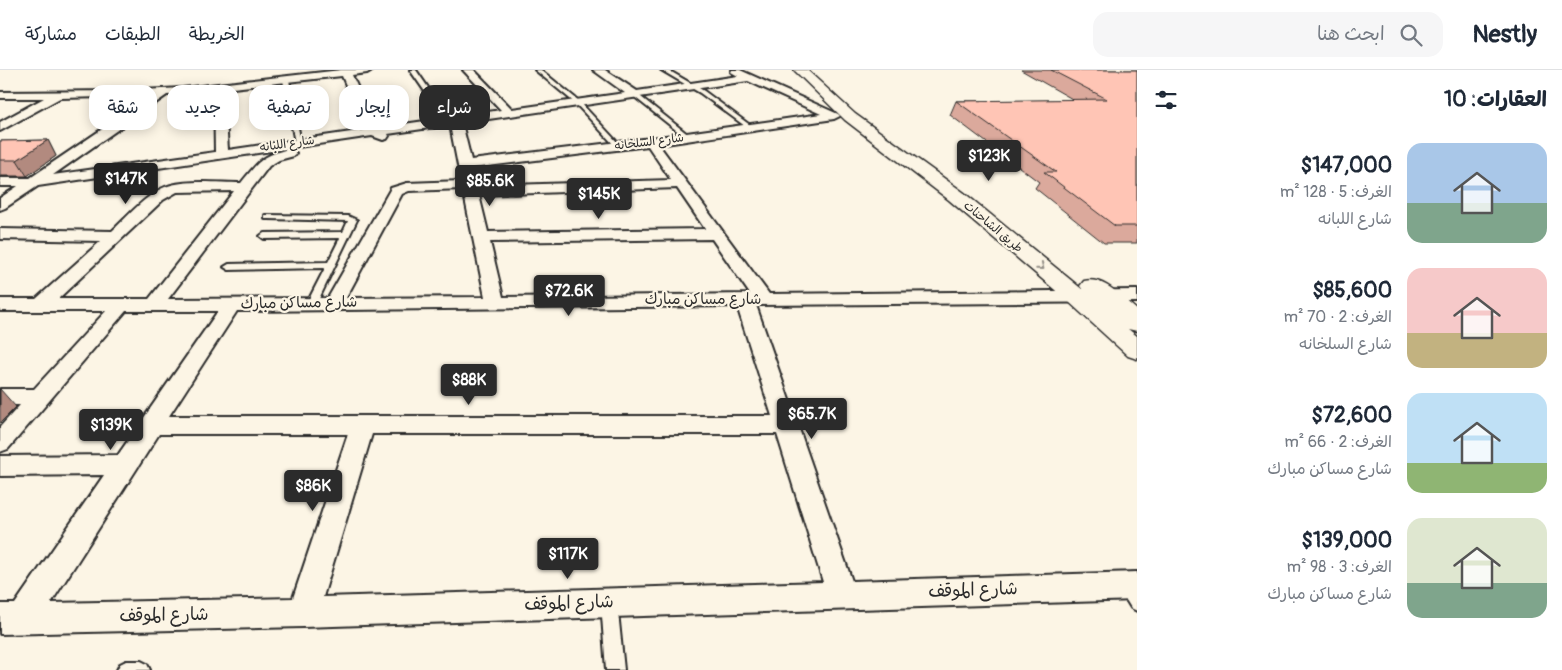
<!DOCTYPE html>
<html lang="ar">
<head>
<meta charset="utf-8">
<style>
  :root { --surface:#fff; --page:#f6f6f7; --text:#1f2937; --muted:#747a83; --line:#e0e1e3; --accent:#2b2b2b }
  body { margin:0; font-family:Pangolin,"Playpen Sans Arabic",sans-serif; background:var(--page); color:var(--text); direction:rtl; height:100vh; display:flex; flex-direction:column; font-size:19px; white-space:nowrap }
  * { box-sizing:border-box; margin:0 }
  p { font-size:16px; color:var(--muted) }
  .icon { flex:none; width:28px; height:28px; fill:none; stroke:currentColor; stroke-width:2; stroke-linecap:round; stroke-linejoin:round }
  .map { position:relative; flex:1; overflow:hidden; direction:ltr }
  .drawer { display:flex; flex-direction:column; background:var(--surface); width:425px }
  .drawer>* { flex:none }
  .guide { position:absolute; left:15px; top:15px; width:475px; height:45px; direction:rtl; display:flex; gap:10px }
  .price { position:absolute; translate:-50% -42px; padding:0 11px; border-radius:5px; background:var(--accent); color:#fff; font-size:16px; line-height:32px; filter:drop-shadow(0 1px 2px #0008) }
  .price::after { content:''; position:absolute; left:50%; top:30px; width:15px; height:11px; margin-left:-8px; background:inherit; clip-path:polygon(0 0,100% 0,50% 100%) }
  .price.current { background:#222; color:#fff }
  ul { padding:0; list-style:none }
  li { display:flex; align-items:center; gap:15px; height:125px; padding:0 15px }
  li span { display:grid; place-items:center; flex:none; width:140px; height:100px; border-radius:15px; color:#555 }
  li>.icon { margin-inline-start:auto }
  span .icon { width:60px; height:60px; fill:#fffc; stroke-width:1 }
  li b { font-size:21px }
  h2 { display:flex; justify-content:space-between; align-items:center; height:60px; padding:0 15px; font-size:21px }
  .tag { padding:0 18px; border-radius:15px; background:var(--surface); box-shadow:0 2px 12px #0003; font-size:18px; line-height:45px }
  .tag.current { background:var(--accent); color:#fff }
  header { display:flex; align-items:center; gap:30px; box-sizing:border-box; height:70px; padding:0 25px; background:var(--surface); border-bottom:1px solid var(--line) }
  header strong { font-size:24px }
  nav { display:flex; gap:28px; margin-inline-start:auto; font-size:18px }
  .search { width:350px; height:45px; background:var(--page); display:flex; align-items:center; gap:12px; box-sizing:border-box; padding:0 18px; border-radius:15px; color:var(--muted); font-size:19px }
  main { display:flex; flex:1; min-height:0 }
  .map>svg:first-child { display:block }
</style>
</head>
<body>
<header>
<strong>Nestly</strong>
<div class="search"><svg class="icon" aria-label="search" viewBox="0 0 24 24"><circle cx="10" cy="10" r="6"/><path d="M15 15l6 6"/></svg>ابحث هنا</div>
<nav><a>الخريطة</a><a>الطبقات</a><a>مشاركة</a></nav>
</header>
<main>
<section class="drawer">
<h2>العقارات: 10<svg class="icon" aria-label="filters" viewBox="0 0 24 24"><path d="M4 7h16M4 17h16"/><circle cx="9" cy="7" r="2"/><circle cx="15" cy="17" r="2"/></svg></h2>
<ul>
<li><span style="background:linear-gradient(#a9c7e8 60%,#7fa58c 0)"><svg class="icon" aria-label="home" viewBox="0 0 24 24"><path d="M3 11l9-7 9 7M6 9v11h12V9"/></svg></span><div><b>$147,000</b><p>الغرف: 5 · 128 m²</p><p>شارع اللبانه</p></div></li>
<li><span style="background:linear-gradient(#f6c9c9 65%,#c2b280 0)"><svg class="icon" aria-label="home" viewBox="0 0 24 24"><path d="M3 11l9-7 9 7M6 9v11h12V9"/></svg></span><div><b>$85,600</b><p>الغرف: 2 · 70 m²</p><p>شارع السلخانه</p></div></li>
<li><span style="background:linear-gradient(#bfe0f5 70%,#8fb573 0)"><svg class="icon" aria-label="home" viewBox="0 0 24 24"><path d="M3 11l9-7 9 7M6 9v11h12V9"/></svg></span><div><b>$72,600</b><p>الغرف: 2 · 66 m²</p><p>شارع مساكن مبارك</p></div></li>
<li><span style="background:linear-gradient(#dfe7d0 65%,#7fa58c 0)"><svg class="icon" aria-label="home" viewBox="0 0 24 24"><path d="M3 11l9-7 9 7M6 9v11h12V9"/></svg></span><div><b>$139,000</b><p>الغرف: 3 · 98 m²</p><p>شارع مساكن مبارك</p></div></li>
</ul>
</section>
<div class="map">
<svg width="1137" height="600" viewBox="0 0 1137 600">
  <rect width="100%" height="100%" fill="#fcf5e5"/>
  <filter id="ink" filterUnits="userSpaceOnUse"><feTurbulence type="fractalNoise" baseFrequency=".02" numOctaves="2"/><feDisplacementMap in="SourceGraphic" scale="10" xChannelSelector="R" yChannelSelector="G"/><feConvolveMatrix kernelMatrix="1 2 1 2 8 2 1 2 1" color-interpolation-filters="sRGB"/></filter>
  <g filter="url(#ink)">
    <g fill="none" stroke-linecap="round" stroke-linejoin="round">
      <defs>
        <path id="service" d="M 410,0 L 416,0 L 451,51 L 450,52 L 446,52 Z
          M 535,0 L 541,0 L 579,31 L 620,75 L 620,77 L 616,77 L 575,33 Z
          M 661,0 L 668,0 L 704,21 L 754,58 L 749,59 L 700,23 Z
          M 286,8 L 289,10 L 301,73 L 298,75 L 295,73 L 283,10 Z
          M 632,23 L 636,23 L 690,66 L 690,68 L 686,68 L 632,25 Z
          M 265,145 L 348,146 L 357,150 L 316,235 L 308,235 L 307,233 L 325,198 L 229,200 L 224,197 L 229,194 L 328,192 L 340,168 L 264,169 L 260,166 L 264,163 L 343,162 L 348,151 L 268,149 L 265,149 Z
          M 1126,510 C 1137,515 1137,528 1137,541 L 1131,538 L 1118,517 L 1120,512 Z
          M 609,524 L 615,527 L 617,532 L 624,600 L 606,600 L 601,532 L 603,527 Z
          M 126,591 L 141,591 L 147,594 L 150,600 L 117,600 L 120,594 Z"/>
        <path id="minor" d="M 341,0 L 372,0 L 367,3 L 352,5 L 376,58 L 501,40 L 463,0 L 474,0 L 512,39 L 625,23 L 593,0 L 605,0 L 637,21 L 738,6 L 731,2 L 732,0 L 740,0 L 838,44 L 840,46 L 834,49 L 659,75 L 769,224 L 1137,220 L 1137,232 L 756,235 L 852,511 L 1137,502 L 1137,530 L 303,557 L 0,564 L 0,534 L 15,534 L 104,405 L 0,406 L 0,386 L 118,385 L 218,241 L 126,241 L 8,379 L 0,382 L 0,357 L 20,335 L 0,335 L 0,319 L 34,319 L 106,241 L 0,241 L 0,229 L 36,229 L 101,171 L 0,169 L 0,159 L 112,161 C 126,148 147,124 165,117 C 185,109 219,113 241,113 C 259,91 261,86 289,79 L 296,83 L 294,86 L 279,90 L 269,96 L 168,229 L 328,228 L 391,118 L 407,113 L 461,111 L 450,55 L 388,64 L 389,66 L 387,69 L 383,70 L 372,66 L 38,116 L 5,138 L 0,140 L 0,128 L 18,116 L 0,116 L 0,108 L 30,108 L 151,26 L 60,28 L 0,61 L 0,52 L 44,28 L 0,28 L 0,22 L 121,21 L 183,18 ZM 342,6 L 365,60 L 228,80 L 224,19 ZM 748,11 L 821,44 L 651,68 L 471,90 L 462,53 ZM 214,21 L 215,82 L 53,105 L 167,25 ZM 648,76 L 671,110 L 477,116 L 472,98 ZM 677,118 L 705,159 L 488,162 L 479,125 ZM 463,119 L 485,227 L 346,228 L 402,124 L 409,121 ZM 234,121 L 149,229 L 58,229 L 163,130 L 177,122 ZM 712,169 L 750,224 L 503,227 L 490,172 ZM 737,236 L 772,346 L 169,346 L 237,241 ZM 159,364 L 348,364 L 293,528 L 51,533 ZM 372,364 L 777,364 L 823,512 L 323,527 Z"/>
        <path id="secondary" d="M 794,0 L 807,0 L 855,44 L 963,122 L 1083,220 L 1080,216 L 1084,211 C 1104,206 1122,228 1137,240 L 1137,261 L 1128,259 L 1137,266 L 1137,289 L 1128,286 L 1068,231 L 949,130 L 845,50 Z"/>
      </defs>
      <use href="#service" stroke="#2b2b2b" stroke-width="4"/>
      <use href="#minor" stroke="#2b2b2b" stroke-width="4"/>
      <use href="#secondary" stroke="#2b2b2b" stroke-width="3"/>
      <use href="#service" fill="#fcf5e5" fill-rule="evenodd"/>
      <use href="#minor" fill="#fcf5e5" fill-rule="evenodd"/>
      <use href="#secondary" fill="#fcf5e5" fill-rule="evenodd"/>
    </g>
    <path fill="#dba99c" stroke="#2b2b2b" d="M 1021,0 L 1137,0 L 1137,173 L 1104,173 L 1035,118 L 1039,112 L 950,45 L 956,31 L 1074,30 Z
      M 48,70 L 56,86 L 27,106 L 0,106 L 0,71 Z"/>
    <path fill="#b28a7f" stroke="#2b2b2b" d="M 48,70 L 56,86 L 27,106 L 17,90 Z
      M 0,319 L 16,337 L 0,353 Z"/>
    <path fill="#ffc5b5" stroke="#2b2b2b" d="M 1051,0 L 1137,0 L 1137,156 L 1115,156 L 1044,102 L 1056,102 L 956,31 L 1107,29 Z
      M 48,70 L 17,90 L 0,90 L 0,71 Z"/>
    <defs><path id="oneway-chevron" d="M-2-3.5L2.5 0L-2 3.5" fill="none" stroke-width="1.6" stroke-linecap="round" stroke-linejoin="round" transform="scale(1.25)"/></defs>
    <use stroke="#949088" href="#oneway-chevron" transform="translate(1041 197) rotate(40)"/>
  </g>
  <g text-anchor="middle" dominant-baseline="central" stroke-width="4.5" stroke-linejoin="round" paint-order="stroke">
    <g font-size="12" fill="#2b2b2b" stroke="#fcf5e5">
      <text transform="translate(649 72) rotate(-7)">شارع السلخانه</text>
      <text transform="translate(287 74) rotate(-8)">شارع اللبانه</text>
      <text transform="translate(993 157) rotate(40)">طريق الشاحنات</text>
    </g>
    <g font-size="15" fill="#2b2b2b" stroke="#fcf5e5">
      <text x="703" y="229">شارع مساكن مبارك</text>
      <text transform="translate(299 233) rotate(-1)">شارع مساكن مبارك</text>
    </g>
    <g font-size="18" fill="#2b2b2b" stroke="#fcf5e5">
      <text transform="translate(973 520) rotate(-2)">شارع الموقف</text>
      <text transform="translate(569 533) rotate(-2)">شارع الموقف</text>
      <text transform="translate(164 545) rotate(-1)">شارع الموقف</text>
    </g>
  </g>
</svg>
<b class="price" style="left:989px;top:112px">$123K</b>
<b class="price current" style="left:126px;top:135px">$147K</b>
<b class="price" style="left:490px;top:137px">$85.6K</b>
<b class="price" style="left:599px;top:150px">$145K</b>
<b class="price" style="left:569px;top:247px">$72.6K</b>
<b class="price" style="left:469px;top:336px">$88K</b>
<b class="price" style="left:812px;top:370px">$65.7K</b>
<b class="price" style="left:111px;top:381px">$139K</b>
<b class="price" style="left:313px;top:442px">$86K</b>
<b class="price" style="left:568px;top:510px">$117K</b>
<div class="guide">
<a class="tag current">شراء</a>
<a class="tag">إيجار</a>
<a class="tag">تصفية</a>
<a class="tag">جديد</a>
<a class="tag">شقة</a>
</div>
</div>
</main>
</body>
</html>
